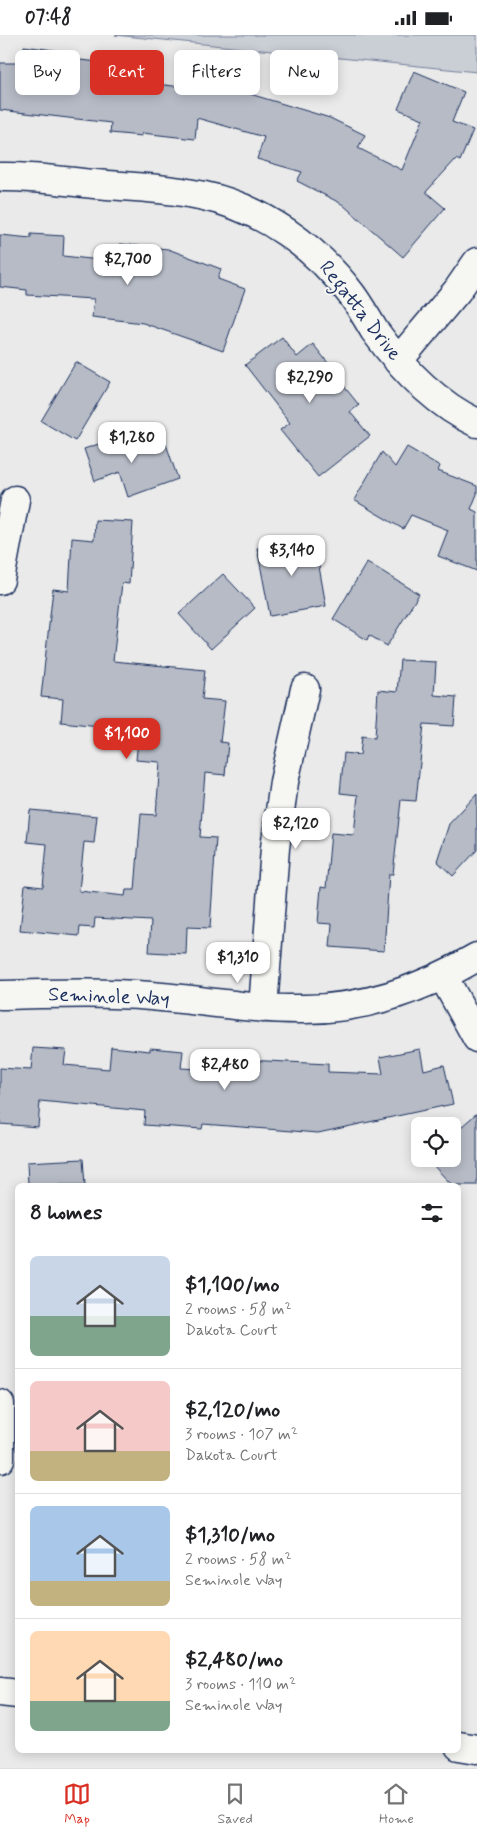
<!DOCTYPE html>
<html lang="en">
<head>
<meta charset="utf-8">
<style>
  :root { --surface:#fff; --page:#f6f6f6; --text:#202124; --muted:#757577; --line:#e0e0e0; --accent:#d93025 }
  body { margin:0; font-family:Mynerve,sans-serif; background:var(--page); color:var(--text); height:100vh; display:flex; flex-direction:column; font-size:19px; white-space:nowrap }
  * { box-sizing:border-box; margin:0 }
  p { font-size:16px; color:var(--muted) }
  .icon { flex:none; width:28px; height:28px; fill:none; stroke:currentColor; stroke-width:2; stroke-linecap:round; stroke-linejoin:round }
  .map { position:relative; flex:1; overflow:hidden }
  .sheet { position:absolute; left:15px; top:1148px; width:446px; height:570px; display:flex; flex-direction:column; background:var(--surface); border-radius:8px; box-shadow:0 2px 12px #0003 }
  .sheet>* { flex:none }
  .top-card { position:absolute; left:15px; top:15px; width:448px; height:45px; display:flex; gap:10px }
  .controls { position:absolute; left:411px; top:1082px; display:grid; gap:10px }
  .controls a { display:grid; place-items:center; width:50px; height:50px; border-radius:8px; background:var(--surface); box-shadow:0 2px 12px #0003; font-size:25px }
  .price { position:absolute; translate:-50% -42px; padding:0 11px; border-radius:10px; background:#fff; color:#222; font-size:16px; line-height:32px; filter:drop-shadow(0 1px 2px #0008) }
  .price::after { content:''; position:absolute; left:50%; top:30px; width:15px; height:11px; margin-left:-8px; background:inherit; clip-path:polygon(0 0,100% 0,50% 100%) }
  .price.on { background:var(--accent); color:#fff }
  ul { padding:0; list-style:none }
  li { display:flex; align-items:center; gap:15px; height:125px; padding:0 15px }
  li+li { border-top:1px solid var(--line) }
  li span { display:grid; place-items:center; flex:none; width:140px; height:100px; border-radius:8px; color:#555 }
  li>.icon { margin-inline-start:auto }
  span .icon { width:60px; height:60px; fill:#fffc; stroke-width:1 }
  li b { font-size:21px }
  h2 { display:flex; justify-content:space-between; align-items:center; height:60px; padding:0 15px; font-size:21px }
  .chip { padding:0 18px; border-radius:8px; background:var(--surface); box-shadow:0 2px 12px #0003; font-size:18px; line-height:45px }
  .chip.on { background:var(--accent); color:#fff }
  .status { display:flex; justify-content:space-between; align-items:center; height:35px; padding:0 25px; background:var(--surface); direction:ltr }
  .status svg { height:14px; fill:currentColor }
  .tabs { display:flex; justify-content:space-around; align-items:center; height:70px; border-top:1px solid var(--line); background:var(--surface); font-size:14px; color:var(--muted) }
  .tabs a { display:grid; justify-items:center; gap:2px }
  .tabs .on { color:var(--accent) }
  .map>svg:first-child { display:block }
</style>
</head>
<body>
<div class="status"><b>07:48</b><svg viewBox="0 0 49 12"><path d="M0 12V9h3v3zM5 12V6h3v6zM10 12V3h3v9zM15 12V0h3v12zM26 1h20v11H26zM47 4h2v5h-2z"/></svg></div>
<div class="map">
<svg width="477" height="1733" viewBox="0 0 477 1733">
  <rect width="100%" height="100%" fill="#e9eae9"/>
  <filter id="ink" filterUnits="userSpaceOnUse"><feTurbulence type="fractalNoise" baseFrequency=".02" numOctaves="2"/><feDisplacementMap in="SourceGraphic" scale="10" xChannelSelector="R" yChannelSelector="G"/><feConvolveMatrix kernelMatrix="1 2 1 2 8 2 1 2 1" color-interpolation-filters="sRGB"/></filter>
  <g filter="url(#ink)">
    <path fill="#caced5" stroke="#727e9a" d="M 115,0 L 477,0 L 477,37 Z"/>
    <path fill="#b6bbc6" stroke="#1b2f5e" d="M 24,11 L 61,16 L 60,23 L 149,32 L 147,48 L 191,53 L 194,26 L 232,30 L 230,53 L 330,83 L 365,100 L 358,113 L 402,135 L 423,84 L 398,74 L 414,36 L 464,57 L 452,87 L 473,95 L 460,126 L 456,124 L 426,157 L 445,173 L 403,222 L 342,169 L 297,146 L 302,137 L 257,124 L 264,102 L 197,83 L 195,104 L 142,98 L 142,101 L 110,98 L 111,88 L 0,75 L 0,28 L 22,28 Z
      M 31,199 L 64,201 L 63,221 L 118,227 L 120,209 L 168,214 L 221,234 L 218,244 L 245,254 L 223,316 L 143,288 L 92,282 L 94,264 L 27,260 L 27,255 L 0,252 L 0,200 L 31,203 Z
      M 282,302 L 297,322 L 313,309 L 332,333 L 330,334 L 359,370 L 350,377 L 370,401 L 318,442 L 280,395 L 290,388 L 245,330 Z
      M 76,327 L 110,347 L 75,406 L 41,386 Z
      M 131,398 L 137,415 L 165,406 L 178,444 L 128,462 L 120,437 L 95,446 L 84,414 Z
      M 407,412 L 440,431 L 438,436 L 477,451 L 477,459 L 471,474 L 477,477 L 477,536 L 438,521 L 448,495 L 411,480 L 403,494 L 354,465 L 382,417 L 395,432 Z
      M 95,485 L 133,487 L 129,549 L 122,548 L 113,626 L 205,635 L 202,664 L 225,666 L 220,707 L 228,708 L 225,740 L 205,738 L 200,802 L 216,803 L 210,893 L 187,892 L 186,919 L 149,917 L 151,886 L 95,883 L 94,893 L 80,892 L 79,901 L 20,895 L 25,850 L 43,852 L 47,809 L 27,807 L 30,775 L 97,781 L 94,808 L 84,807 L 79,856 L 125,861 L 126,855 L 135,855 L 141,779 L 156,780 L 160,727 L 136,725 L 139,695 L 61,687 L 63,664 L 41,662 L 53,554 L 69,556 L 72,503 L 94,505 Z
      M 314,503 L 326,571 L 270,581 L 257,513 Z
      M 367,527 L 419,559 L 387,611 L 369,600 L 367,605 L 333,584 Z
      M 223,539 L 255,573 L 211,614 L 179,579 Z
      M 400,625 L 436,627 L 434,660 L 456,662 L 454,691 L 424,689 L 416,766 L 401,765 L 393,839 L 389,839 L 384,916 L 330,912 L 332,889 L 318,888 L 321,852 L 326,853 L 331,798 L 354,800 L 358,760 L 340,758 L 344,718 L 360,720 L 362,701 L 375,703 L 378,655 L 397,657 Z
      M 477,759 L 477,815 L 453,841 L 437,826 L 449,789 Z
      M 111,1012 L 150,1016 L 150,1013 L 183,1016 L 181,1033 L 245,1037 L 246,1025 L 328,1029 L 328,1037 L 383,1039 L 380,1022 L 420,1014 L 424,1035 L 444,1030 L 453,1069 L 318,1098 L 203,1089 L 202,1094 L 144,1090 L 145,1076 L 40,1066 L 38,1092 L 0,1089 L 0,1033 L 31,1035 L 33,1013 L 66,1015 L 64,1030 L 109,1034 Z
      M 477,1078 L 477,1150 L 452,1150 L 427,1124 L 452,1124 L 452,1100 Z
      M 83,1124 L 85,1150 L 28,1150 L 27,1127 Z"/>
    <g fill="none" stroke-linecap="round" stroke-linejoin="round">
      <defs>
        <path id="minor" d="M 0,142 C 31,141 63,146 94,149 C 131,152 168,153 204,161 C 262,173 317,213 352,260 C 360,271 367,283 374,295 C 400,331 436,369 477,388
          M 398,326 L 457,256 L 477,227
          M 0,545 L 15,465
          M 443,941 L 477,1003
          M 0,960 C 50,959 101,957 151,961 C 203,965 254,975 305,974 C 368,974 424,953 477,922
          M 263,973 L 275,813 L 284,747 L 305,654
          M 0,1369 L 0,1424
          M 0,1657 L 18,1659
          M 459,1711 L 477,1714"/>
      </defs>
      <use href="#minor" stroke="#1b2f5e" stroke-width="31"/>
      <use href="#minor" stroke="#f6f6f2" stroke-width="28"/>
    </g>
  </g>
  <g text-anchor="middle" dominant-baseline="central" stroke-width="4" stroke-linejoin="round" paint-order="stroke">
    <g font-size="20" fill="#1b2f5e" stroke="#f6f6f2">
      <text transform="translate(360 276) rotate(52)">Regatta Drive</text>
      <text transform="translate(109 962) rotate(2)">Seminole Way</text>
    </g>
  </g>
</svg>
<div class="controls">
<a><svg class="icon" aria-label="locate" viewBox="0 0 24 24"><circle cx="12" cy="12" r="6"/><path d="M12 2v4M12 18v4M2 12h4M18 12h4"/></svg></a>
</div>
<b class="price" style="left:128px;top:251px">$2,700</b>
<b class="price" style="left:310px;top:369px">$2,290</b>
<b class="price" style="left:132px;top:429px">$1,280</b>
<b class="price" style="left:292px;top:542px">$3,140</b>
<b class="price on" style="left:127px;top:725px">$1,100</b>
<b class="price" style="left:296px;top:815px">$2,120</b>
<b class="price" style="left:238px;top:949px">$1,310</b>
<b class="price" style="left:225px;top:1056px">$2,480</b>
<div class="top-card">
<a class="chip">Buy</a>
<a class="chip on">Rent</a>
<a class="chip">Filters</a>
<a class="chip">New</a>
</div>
<section class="sheet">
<h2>8 homes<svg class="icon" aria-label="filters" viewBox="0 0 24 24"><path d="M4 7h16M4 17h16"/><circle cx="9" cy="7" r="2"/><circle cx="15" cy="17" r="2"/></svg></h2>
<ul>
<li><span style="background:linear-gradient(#c9d6e8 60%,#7fa58c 0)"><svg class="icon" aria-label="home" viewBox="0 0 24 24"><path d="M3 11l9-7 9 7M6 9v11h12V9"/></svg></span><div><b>$1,100/mo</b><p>2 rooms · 58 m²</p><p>Dakota Court</p></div></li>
<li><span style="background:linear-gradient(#f6c9c9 70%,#c2b280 0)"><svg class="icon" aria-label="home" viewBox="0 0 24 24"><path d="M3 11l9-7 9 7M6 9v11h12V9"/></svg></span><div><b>$2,120/mo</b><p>3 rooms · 107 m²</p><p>Dakota Court</p></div></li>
<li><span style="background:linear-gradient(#a9c7e8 75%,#c2b280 0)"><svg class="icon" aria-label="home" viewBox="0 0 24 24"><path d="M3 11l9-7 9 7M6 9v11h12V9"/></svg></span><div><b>$1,310/mo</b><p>2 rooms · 58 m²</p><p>Seminole Way</p></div></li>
<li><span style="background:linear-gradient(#ffd9b3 70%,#7fa58c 0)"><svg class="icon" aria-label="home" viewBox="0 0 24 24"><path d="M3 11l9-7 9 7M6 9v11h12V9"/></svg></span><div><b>$2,480/mo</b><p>3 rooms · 110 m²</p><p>Seminole Way</p></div></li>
</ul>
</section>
</div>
<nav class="tabs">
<a class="on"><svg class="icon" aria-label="map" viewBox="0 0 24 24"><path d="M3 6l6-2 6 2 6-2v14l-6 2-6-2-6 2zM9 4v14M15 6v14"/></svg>Map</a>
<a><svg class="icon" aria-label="saved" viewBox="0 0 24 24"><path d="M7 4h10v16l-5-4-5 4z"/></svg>Saved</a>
<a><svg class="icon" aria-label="home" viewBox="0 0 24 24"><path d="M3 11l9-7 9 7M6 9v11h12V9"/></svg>Home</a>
</nav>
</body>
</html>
